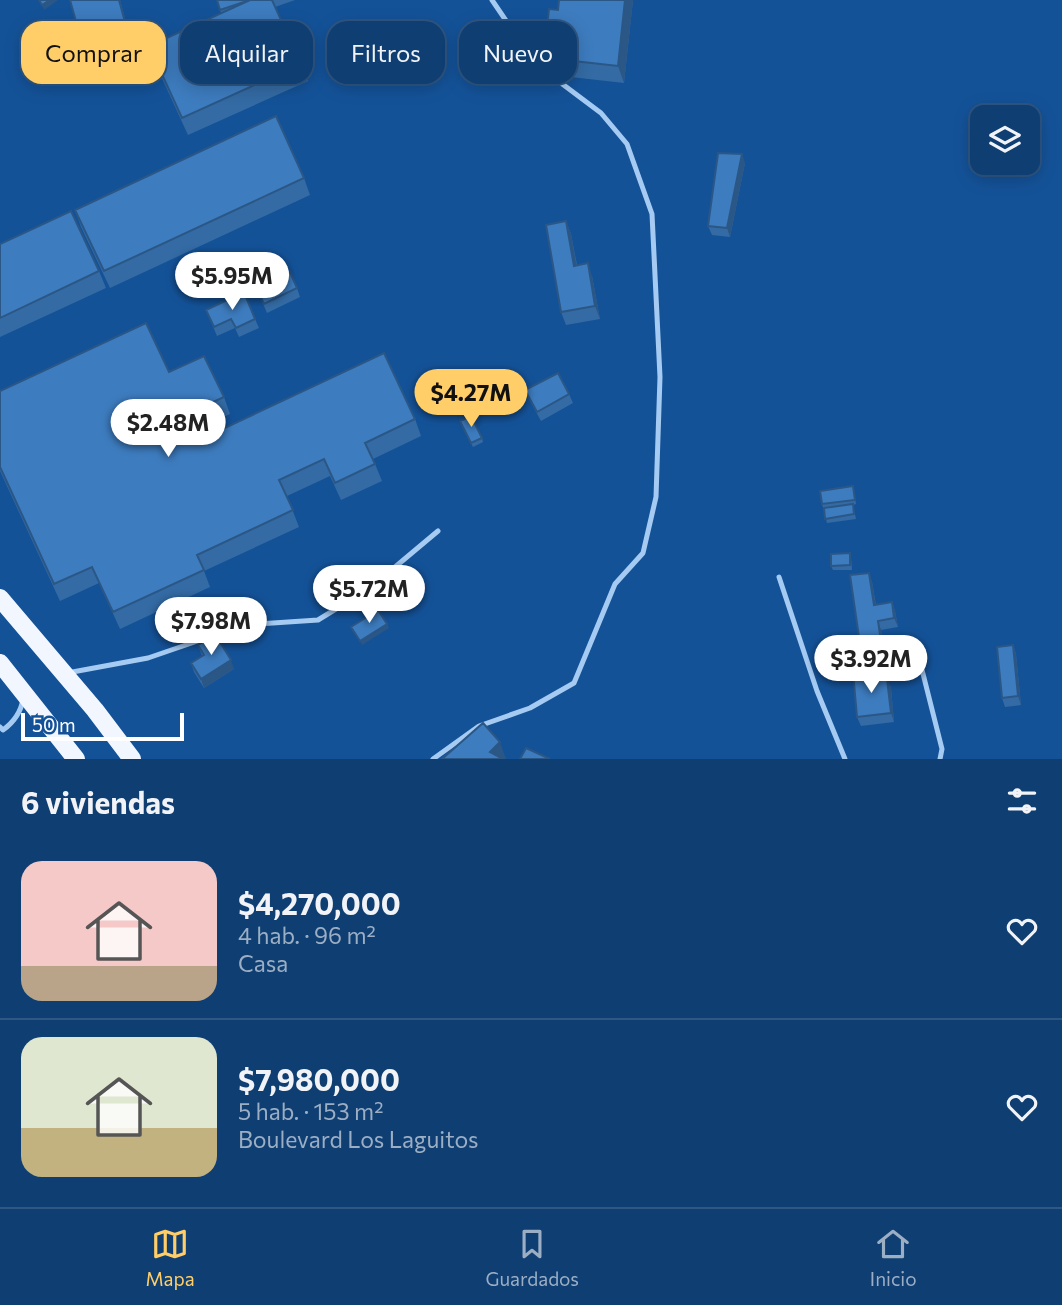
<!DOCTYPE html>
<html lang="es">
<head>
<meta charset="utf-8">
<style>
  :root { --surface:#0f3e72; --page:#184577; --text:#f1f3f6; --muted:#9baec4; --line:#2f5784; --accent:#ffce68 }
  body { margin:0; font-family:Commissioner,sans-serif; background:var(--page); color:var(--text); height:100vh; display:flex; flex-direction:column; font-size:26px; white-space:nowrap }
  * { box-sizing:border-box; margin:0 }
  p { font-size:23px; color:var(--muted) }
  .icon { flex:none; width:38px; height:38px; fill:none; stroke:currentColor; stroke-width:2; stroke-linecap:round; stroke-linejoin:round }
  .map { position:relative; height:759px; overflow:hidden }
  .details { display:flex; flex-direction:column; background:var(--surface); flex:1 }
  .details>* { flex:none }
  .hud { position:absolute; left:21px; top:21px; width:700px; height:63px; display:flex; gap:14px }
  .controls { position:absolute; left:970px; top:105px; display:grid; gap:14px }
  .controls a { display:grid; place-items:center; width:70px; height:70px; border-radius:14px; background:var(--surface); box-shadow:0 4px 18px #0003,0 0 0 2px var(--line); font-size:35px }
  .scale { position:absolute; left:21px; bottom:18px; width:163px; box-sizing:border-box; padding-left:7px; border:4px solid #fff; border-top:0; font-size:19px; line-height:24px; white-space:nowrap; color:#fff; -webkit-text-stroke:5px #145298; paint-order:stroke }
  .price { position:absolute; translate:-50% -60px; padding:0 16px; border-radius:24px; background:#fff; color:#222; font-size:23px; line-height:46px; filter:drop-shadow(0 2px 4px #0008) }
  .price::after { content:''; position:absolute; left:50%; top:42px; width:21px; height:16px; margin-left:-10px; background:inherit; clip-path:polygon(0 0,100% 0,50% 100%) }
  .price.active { background:var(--accent); color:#111 }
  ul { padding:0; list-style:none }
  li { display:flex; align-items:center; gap:21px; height:175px; padding:0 21px }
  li+li { border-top:2px solid var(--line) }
  li span { display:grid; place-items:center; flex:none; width:196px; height:140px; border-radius:21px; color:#555 }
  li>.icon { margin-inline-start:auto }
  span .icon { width:84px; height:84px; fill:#fffc; stroke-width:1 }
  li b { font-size:30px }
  h2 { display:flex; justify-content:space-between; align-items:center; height:84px; padding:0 21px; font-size:30px }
  .chip { padding:0 24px; border-radius:21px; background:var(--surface); box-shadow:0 4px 18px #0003,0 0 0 2px var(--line); font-size:24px; line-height:63px }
  .chip.active { background:var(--accent); color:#111 }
  .tabs { display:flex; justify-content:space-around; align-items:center; height:98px; border-top:2px solid var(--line); background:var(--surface); font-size:19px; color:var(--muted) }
  .tabs a { display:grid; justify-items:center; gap:4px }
  .tabs .active { color:var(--accent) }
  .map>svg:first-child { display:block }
</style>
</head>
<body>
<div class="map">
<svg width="1062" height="759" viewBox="0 0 1062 759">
  <rect width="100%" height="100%" fill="#145298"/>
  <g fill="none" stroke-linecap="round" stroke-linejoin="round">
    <path stroke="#a6cbf2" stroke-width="5" d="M 779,577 L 817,691 L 845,759
      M 917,650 L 942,749 L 940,759
      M 67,673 L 148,658 L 244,625 L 318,620 L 370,588 L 438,531
      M 0,727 L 3,730 C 14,722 21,712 23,699
      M 433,759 L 479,726 L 530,708 L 574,683 L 615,584 L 643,553 L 656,497 L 660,377 L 652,214 L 627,144 L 601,113 L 561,83 L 511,28 L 492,0"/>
    <path stroke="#f2f7ff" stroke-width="18" d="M 0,598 L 95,710 L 132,759
      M 0,663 L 76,759"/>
  </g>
  <path fill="#346ba4" d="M 120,0 L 139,68 L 94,81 L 89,68 Z
    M 217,0 L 295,0 L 275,7 L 301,64 L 308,81 L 188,135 L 155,63 L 149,46 L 221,13 Z
    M 633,0 L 624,83 L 562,76 L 556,59 L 557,45 L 553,44 L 547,27 L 558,10 Z
    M 436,33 L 442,47 L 432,52 L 426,38 Z
    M 382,63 L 387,74 L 380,77 L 375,66 Z
    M 745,163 L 730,237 L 712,235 L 708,226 Z
    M 304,178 L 310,195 L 110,288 L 81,227 L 75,210 Z
    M 566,221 L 571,234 L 577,265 L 592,276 L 600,319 L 566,325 L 561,312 Z
    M 0,244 L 99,271 L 106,288 L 0,337 Z
    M 256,287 L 297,288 L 300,297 L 267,313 Z
    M 206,310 L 255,319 L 259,328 L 239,337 L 235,328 L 217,336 Z
    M 169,372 L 224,397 L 230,414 L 191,432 L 195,442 L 415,419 L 421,436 L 373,459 L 382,481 L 341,500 L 330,476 L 287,496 L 299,527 L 204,571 L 210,587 L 120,629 L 99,583 L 60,601 L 0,471 L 0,391 Z
    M 525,390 L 569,394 L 573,403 L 541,421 L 529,399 Z
    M 460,421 L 482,438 L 483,442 L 473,447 Z
    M 853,486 L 856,504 L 853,505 L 856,519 L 827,523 L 822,504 Z
    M 851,558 L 852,570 L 833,570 L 831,566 Z
    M 869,573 L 872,582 L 876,605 L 892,602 L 895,611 L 898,627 L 881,630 L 886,664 L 866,667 L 862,658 Z
    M 198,645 L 234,669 L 204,688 L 194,672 L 191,663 L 202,656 Z
    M 1013,645 L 1016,654 L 1021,705 L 1005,707 L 1002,698 Z
    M 887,679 L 891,688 L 894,722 L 861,726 L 857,717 L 871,681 Z"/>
  <path fill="#2b5786" d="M 50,0 L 58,0 L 44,10 L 42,5 Z
    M 119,0 L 120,0 L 139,68 L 134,55 Z
    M 625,0 L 633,0 L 624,83 L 618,66 Z
    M 742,154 L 745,163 L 730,237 L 727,228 Z
    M 566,221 L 571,234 L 579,279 L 574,266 Z
    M 588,263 L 592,276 L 600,319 L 595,306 Z
    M 869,573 L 872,582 L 877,614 L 874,605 Z
    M 892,602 L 895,611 L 898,627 L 894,618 Z
    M 878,621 L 881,630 L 886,664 L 883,655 Z
    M 387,624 L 389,628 L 362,645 L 360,641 Z
    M 1013,645 L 1016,654 L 1021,705 L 1018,696 Z
    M 231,660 L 234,669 L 204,688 L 201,679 Z
    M 887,679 L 891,688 L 894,722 L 891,713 Z
    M 500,742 L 506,759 L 493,759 L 490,752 Z"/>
  <path fill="#3d7cbf" stroke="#2b5786" stroke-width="2" d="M 39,0 L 50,0 L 42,5 Z
    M 70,0 L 119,0 L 134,55 L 89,68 Z
    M 217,0 L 250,0 L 220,10 Z
    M 250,0 L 272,0 L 301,64 L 182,118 L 149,46 Z
    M 559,0 L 625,0 L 618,66 L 556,59 L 559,29 L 547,27 L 549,9 L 558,10 Z
    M 436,33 L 440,42 L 430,47 L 426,38 Z
    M 382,63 L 385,69 L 378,72 L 375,66 Z
    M 276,116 L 304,178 L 104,271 L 75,210 Z
    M 718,153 L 742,154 L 727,228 L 708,226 Z
    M 71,211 L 99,271 L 0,318 L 0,244 Z
    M 566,221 L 574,266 L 588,263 L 595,306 L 561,312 L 546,225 Z
    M 290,272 L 297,288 L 264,304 L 256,287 Z
    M 244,292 L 255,319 L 236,328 L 231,319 L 214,327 L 206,310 Z
    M 146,323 L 169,372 L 204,356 L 224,397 L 183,416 L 195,442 L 384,353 L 415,419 L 365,443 L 375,464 L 335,483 L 324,459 L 279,480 L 293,510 L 197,555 L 204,570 L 113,612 L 92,567 L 54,584 L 0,467 L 0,391 Z
    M 558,373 L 569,394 L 537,412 L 525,390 Z
    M 471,416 L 482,438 L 471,443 L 460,421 Z
    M 853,486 L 855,500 L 822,504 L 820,491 Z
    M 853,504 L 854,514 L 825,519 L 824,508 Z
    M 850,553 L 850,565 L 831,566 L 831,554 Z
    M 869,573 L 874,605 L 892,602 L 894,618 L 878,621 L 883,655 L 862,658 L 850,575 Z
    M 378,610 L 387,624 L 360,641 L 351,627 Z
    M 215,634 L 231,660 L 201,679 L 191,663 L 204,655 L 198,645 Z
    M 1013,645 L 1018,696 L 1002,698 L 997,647 Z
    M 868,671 L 869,681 L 887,679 L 891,713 L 857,717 L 853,672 Z
    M 483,723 L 500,742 L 490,752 L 503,759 L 442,759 Z
    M 526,748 L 550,759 L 520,759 Z"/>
</svg>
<div class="controls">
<a><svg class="icon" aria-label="layers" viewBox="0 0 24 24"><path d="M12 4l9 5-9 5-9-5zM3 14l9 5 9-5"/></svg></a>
</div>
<div class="scale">50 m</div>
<b class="price" style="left:232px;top:312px">$5.95M</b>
<b class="price active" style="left:471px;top:429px">$4.27M</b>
<b class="price" style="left:168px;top:459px">$2.48M</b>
<b class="price" style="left:369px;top:625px">$5.72M</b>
<b class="price" style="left:211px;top:657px">$7.98M</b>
<b class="price" style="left:871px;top:695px">$3.92M</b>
<div class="hud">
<a class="chip active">Comprar</a>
<a class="chip">Alquilar</a>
<a class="chip">Filtros</a>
<a class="chip">Nuevo</a>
</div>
</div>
<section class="details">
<h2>6 viviendas<svg class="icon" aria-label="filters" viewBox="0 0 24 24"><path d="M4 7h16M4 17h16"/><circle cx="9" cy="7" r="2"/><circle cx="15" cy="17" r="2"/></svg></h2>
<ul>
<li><span style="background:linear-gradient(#f6c9c9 75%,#b9a48a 0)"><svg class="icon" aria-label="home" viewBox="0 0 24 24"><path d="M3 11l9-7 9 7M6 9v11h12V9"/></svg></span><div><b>$4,270,000</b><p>4 hab. · 96 m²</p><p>Casa</p></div><svg class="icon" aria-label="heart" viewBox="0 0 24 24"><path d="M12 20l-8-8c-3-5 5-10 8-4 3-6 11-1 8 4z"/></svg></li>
<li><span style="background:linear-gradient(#dfe7d0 65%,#c2b280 0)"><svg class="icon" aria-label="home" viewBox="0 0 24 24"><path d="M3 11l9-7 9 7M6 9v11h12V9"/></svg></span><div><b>$7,980,000</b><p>5 hab. · 153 m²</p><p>Boulevard Los Laguitos</p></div><svg class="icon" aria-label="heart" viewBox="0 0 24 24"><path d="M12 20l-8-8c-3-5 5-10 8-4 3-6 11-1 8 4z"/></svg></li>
</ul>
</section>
<nav class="tabs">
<a class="active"><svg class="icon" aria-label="map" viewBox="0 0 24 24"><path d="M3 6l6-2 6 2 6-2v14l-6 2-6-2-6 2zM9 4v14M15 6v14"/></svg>Mapa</a>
<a><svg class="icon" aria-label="saved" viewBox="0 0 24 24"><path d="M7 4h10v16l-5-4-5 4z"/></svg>Guardados</a>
<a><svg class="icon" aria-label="home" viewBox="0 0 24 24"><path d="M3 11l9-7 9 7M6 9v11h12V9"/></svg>Inicio</a>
</nav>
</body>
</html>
